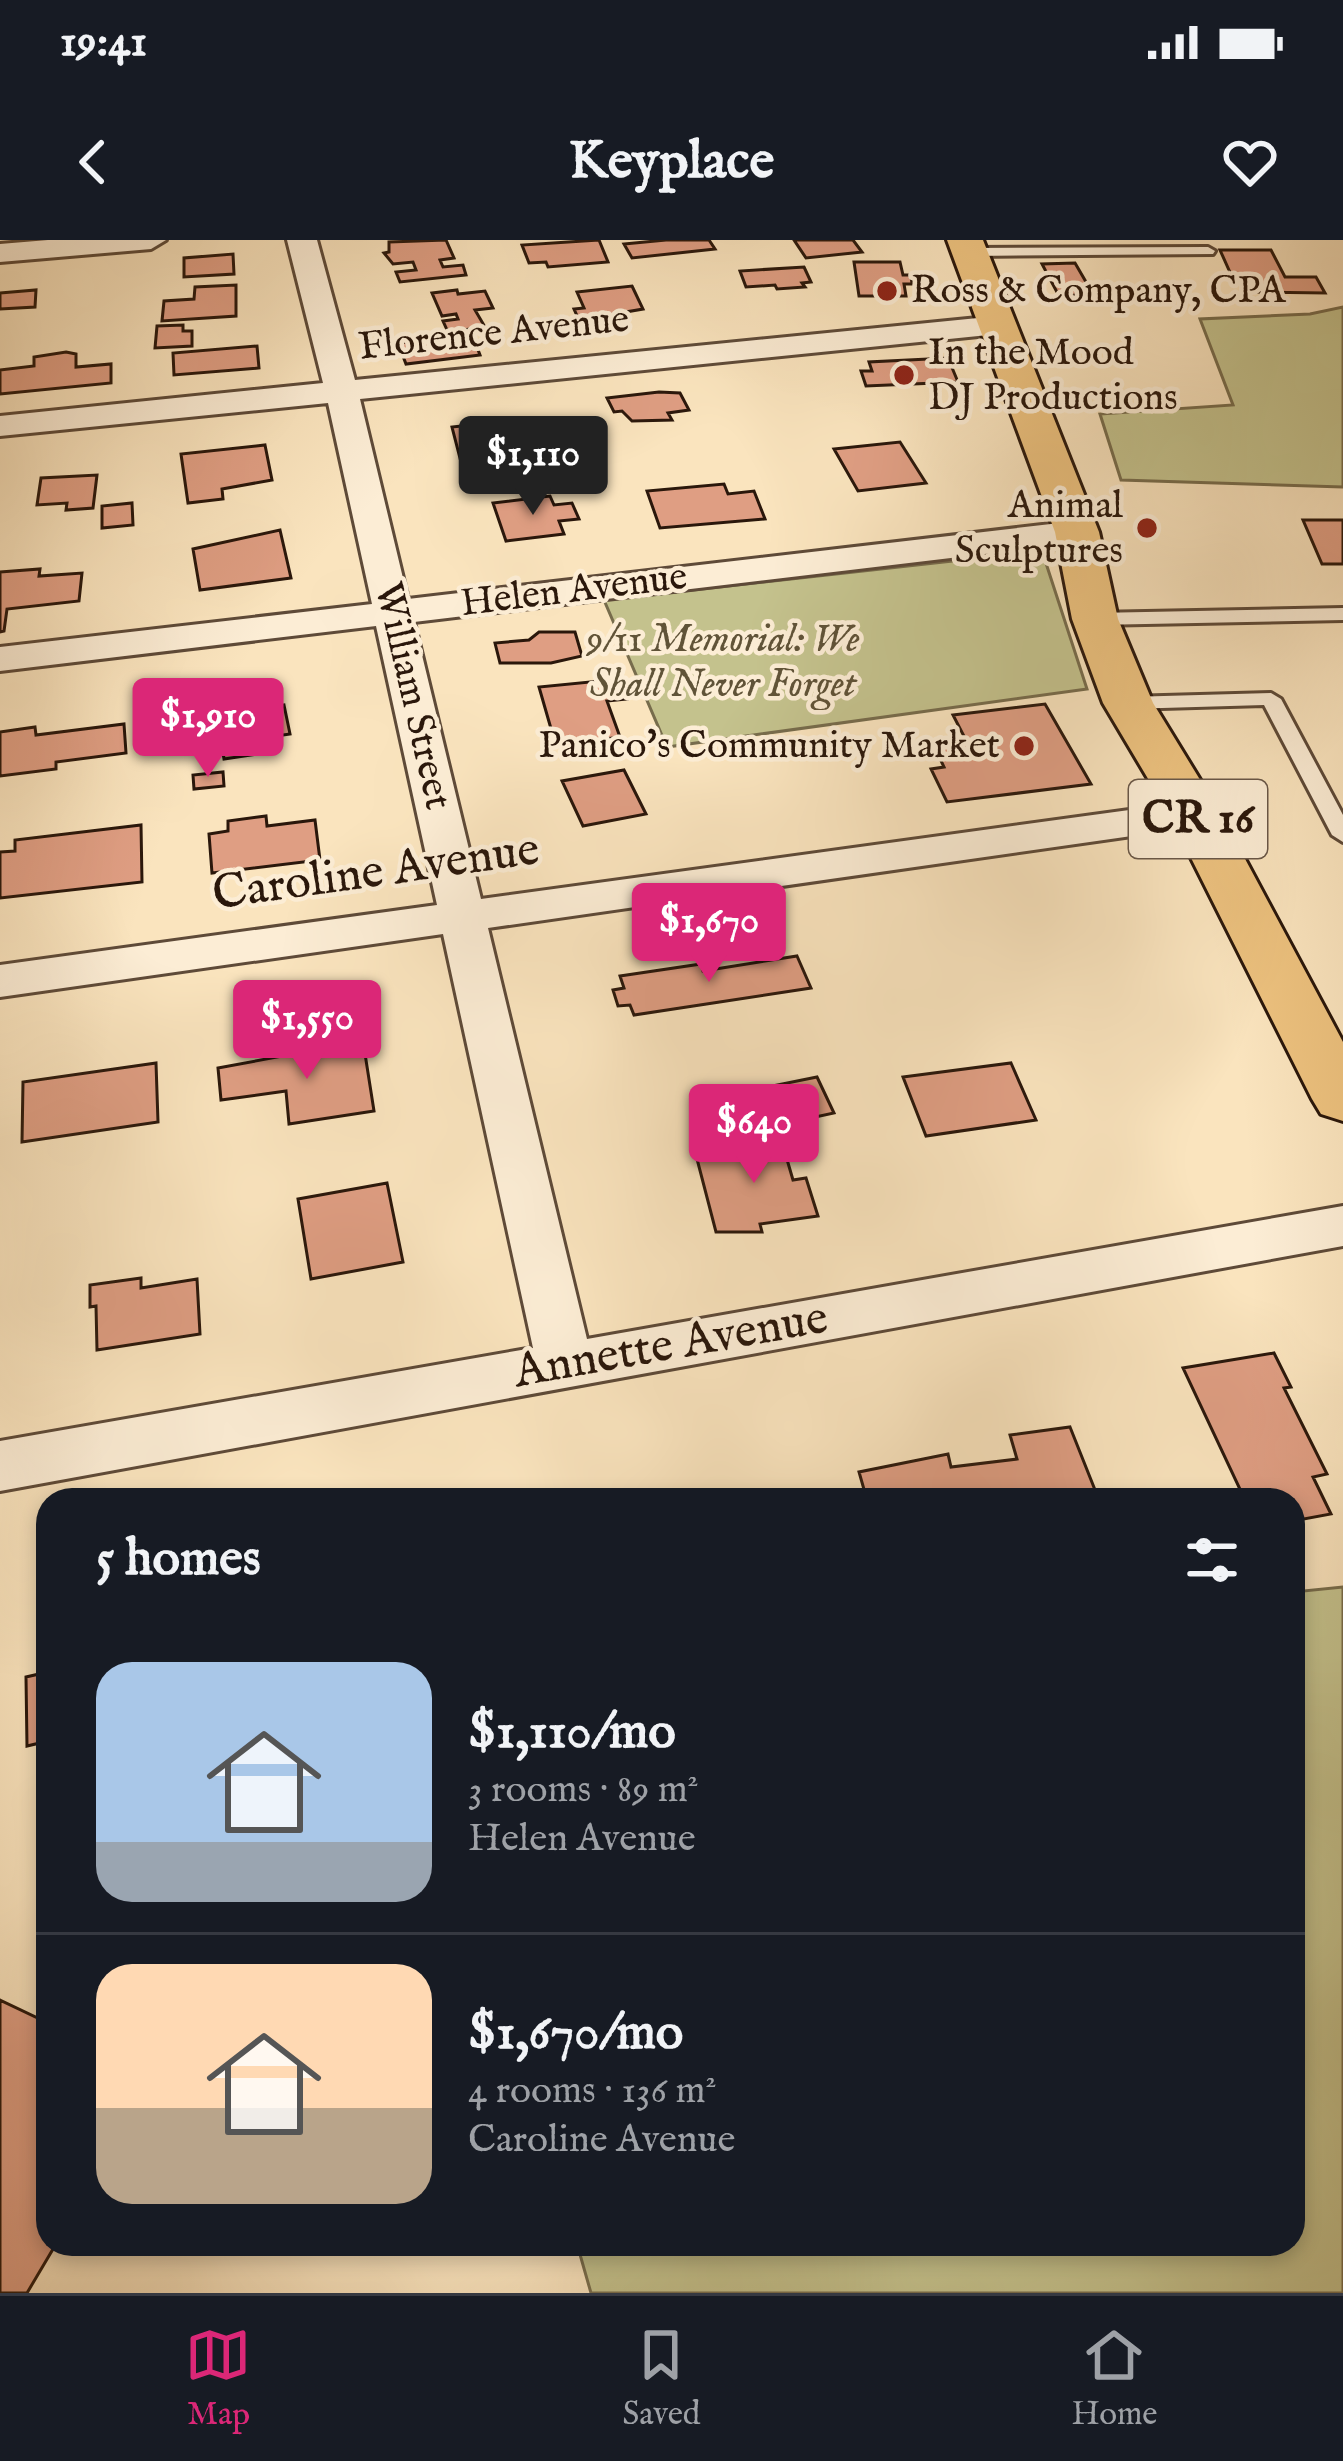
<!DOCTYPE html>
<html lang="en">
<head>
<meta charset="utf-8">
<style>
  :root { --surface:#171b24; --page:#242831; --text:#f1f3f6; --muted:#9ea1a6; --line:#363941; --accent:#db2777 }
  body { margin:0; font-family:"IM FELL English",serif; background:var(--page); color:var(--text); height:100vh; display:flex; flex-direction:column; font-size:45px; white-space:nowrap }
  * { box-sizing:border-box; margin:0 }
  p { font-size:39px; color:var(--muted) }
  .icon { flex:none; width:66px; height:66px; fill:none; stroke:currentColor; stroke-width:2; stroke-linecap:round; stroke-linejoin:round }
  .map { position:relative; flex:1; overflow:hidden }
  .drawer { position:absolute; left:36px; top:1248px; width:1269px; height:768px; display:flex; flex-direction:column; background:var(--surface); border-radius:36px; box-shadow:0 6px 18px #0003 }
  .drawer>* { flex:none }
  .price { position:absolute; translate:-50% -102px; padding:0 27px; border-radius:12px; background:var(--accent); color:#fff; font-size:39px; line-height:78px; filter:drop-shadow(0 3px 6px #0008) }
  .price::after { content:''; position:absolute; left:50%; top:72px; width:36px; height:27px; margin-left:-18px; background:inherit; clip-path:polygon(0 0,100% 0,50% 100%) }
  .price.current { background:#222; color:#fff }
  ul { padding:0; list-style:none }
  li { display:flex; align-items:center; gap:36px; height:300px; padding:0 60px }
  li+li { border-top:3px solid var(--line) }
  li span { display:grid; place-items:center; flex:none; width:336px; height:240px; border-radius:36px; color:#555 }
  li>.icon { margin-inline-start:auto }
  span .icon { width:144px; height:144px; fill:#fffc; stroke-width:1 }
  li b { font-size:51px }
  h2 { display:flex; justify-content:space-between; align-items:center; height:144px; padding:0 60px; font-size:51px }
  .status { display:flex; justify-content:space-between; align-items:center; height:84px; padding:0 60px; background:var(--surface); direction:ltr }
  .status svg { height:33px; fill:currentColor }
  header { display:flex; justify-content:space-between; align-items:center; height:156px; padding:0 60px; background:var(--surface); font-size:54px; font-weight:700 }
  .tab-bar { display:flex; justify-content:space-around; align-items:center; height:168px; border-top:3px solid var(--line); background:var(--surface); font-size:33px; color:var(--muted) }
  .tab-bar a { display:grid; justify-items:center; gap:6px }
  .tab-bar .current { color:var(--accent) }
  .map>svg:first-child { display:block }
</style>
</head>
<body>
<div class="status"><b>19:41</b><svg viewBox="0 0 49 12"><path d="M0 12V9h3v3zM5 12V6h3v6zM10 12V3h3v9zM15 12V0h3v12zM26 1h20v11H26zM47 4h2v5h-2z"/></svg></div>
<header><svg class="icon" aria-label="back" viewBox="0 0 24 24"><path d="M15 5l-7 7 7 7"/></svg>Keyplace<svg class="icon" aria-label="heart" viewBox="0 0 24 24"><path d="M12 20l-8-8c-3-5 5-10 8-4 3-6 11-1 8 4z"/></svg></header>
<div class="map">
<svg width="1343" height="2053" viewBox="0 0 1343 2053">
  <rect width="100%" height="100%" fill="#fae4be"/>
  <filter id="stains"><feTurbulence type="fractalNoise" baseFrequency=".00167" numOctaves="4"/><feColorMatrix values="0 0 0 0 .2 0 0 0 0 .09 0 0 0 0 .02 0 0 0 .5 -.17"/></filter>
  <radialGradient id="worn" r=".72"><stop offset=".6" stop-color="#630" stop-opacity="0"/><stop offset="1" stop-color="#630" stop-opacity=".3"/></radialGradient>
  <path fill="#c4c28d" stroke="#776c4c" stroke-width="3" d="M 1343,67 L 1343,247 L 1121,240 L 1100,174 L 1233,165 L 1200,79 L 1310,74 Z
    M 1042,311 L 1087,449 L 667,507 L 604,360 Z
    M 1343,1347 L 1343,2053 L 591,2053 L 577,2004 L 1293,2004 L 1293,1352 Z"/>
  <path fill="#df9e83" stroke="#2a170b" stroke-width="3" d="M 446,0 L 454,18 L 440,20 L 443,27 L 463,25 L 466,35 L 400,42 L 396,32 L 416,30 L 413,22 L 393,24 L 384,13 L 389,12 L 389,2 Z
    M 599,0 L 608,22 L 548,27 L 546,22 L 529,23 L 522,5 Z
    M 666,0 L 709,0 L 715,9 L 632,18 L 624,4 Z
    M 794,0 L 853,0 L 862,12 L 806,18 Z
    M 1220,10 L 1271,10 L 1285,37 L 1316,37 L 1325,53 L 1249,52 L 1244,39 L 1233,39 Z
    M 233,14 L 234,34 L 184,37 L 184,18 Z
    M 854,22 L 900,22 L 903,35 L 911,35 L 912,44 L 904,44 L 906,56 L 859,56 Z
    M 1075,23 L 1093,54 L 1059,56 L 1042,24 Z
    M 804,27 L 811,42 L 802,43 L 805,47 L 777,49 L 775,45 L 746,47 L 740,31 Z
    M 236,45 L 236,76 L 162,81 L 164,61 L 194,59 L 195,47 Z
    M 632,46 L 643,69 L 579,80 L 574,69 L 584,68 L 577,52 Z
    M 36,50 L 35,67 L 0,69 L 0,53 Z
    M 457,50 L 458,54 L 485,51 L 493,68 L 475,70 L 485,87 L 448,92 L 443,81 L 458,79 L 456,74 L 442,76 L 432,53 Z
    M 183,85 L 183,91 L 192,91 L 192,106 L 155,108 L 157,86 Z
    M 472,94 L 480,115 L 406,124 L 398,103 Z
    M 257,106 L 259,128 L 174,135 L 173,113 Z
    M 66,112 L 76,114 L 76,127 L 111,124 L 111,143 L 0,154 L 0,130 L 34,126 L 34,117 Z
    M 948,118 L 958,142 L 866,146 L 861,131 L 872,131 L 869,122 Z
    M 659,152 L 680,153 L 689,170 L 668,173 L 672,180 L 632,181 L 622,171 L 614,172 L 607,158 Z
    M 499,182 L 501,189 L 521,187 L 526,204 L 506,206 L 509,217 L 461,222 L 452,187 Z
    M 900,202 L 926,243 L 858,251 L 834,209 Z
    M 265,205 L 272,240 L 222,249 L 223,259 L 188,263 L 181,214 Z
    M 576,213 L 584,229 L 544,234 L 536,218 Z
    M 97,235 L 93,268 L 66,270 L 67,263 L 37,265 L 41,238 Z
    M 724,244 L 728,254 L 754,251 L 765,279 L 660,288 L 647,251 Z
    M 550,256 L 554,265 L 572,263 L 579,279 L 559,281 L 564,294 L 506,301 L 493,263 Z
    M 132,263 L 133,285 L 102,288 L 102,266 Z
    M 1303,280 L 1343,280 L 1343,324 L 1322,324 Z
    M 280,290 L 291,338 L 200,350 L 193,309 Z
    M 40,329 L 39,336 L 82,333 L 79,361 L 7,369 L 4,391 L 0,392 L 0,332 Z
    M 539,392 L 575,392 L 582,416 L 551,423 L 500,423 L 495,403 L 529,400 Z
    M 620,439 L 627,459 L 607,461 L 620,497 L 556,506 L 539,447 Z
    M 1045,464 L 1091,544 L 947,562 L 931,529 L 944,527 L 934,506 L 967,502 L 953,475 Z
    M 284,465 L 290,494 L 255,499 L 257,514 L 224,519 L 217,474 Z
    M 124,484 L 126,513 L 56,522 L 56,529 L 0,536 L 0,492 L 35,487 L 36,495 Z
    M 624,530 L 646,574 L 583,586 L 562,541 Z
    M 223,532 L 224,546 L 194,549 L 193,535 Z
    M 266,576 L 267,586 L 315,580 L 320,620 L 212,633 L 209,594 L 228,591 L 228,581 Z
    M 141,585 L 142,642 L 0,658 L 0,612 L 15,611 L 15,600 Z
    M 797,716 L 811,748 L 634,775 L 630,765 L 618,766 L 613,750 L 624,748 L 620,736 L 701,724 L 703,731 Z
    M 363,801 L 374,871 L 289,884 L 286,851 L 221,860 L 218,828 Z
    M 156,823 L 158,882 L 22,902 L 23,842 Z
    M 1011,823 L 1036,880 L 926,896 L 903,837 Z
    M 817,837 L 834,873 L 783,884 L 767,847 Z
    M 779,892 L 793,940 L 806,938 L 818,976 L 760,984 L 762,992 L 716,992 L 697,919 L 732,914 L 727,899 Z
    M 387,943 L 403,1022 L 311,1039 L 298,959 Z
    M 141,1038 L 141,1048 L 197,1039 L 200,1094 L 97,1110 L 96,1066 L 90,1067 L 90,1045 Z
    M 1274,1113 L 1291,1147 L 1284,1148 L 1327,1234 L 1313,1237 L 1331,1274 L 1293,1281 L 1293,1260 L 1245,1260 L 1183,1128 Z
    M 1070,1187 L 1099,1260 L 867,1260 L 859,1232 L 948,1214 L 951,1227 L 1017,1219 L 1010,1195 Z
    M 48,1432 L 48,1501 L 27,1506 L 26,1437 Z
    M 0,1760 L 48,1783 L 48,2004 L 56,2004 L 27,2053 L 0,2053 Z"/>
  <g fill="none" stroke-linecap="round" stroke-linejoin="round">
    <defs>
      <path id="service" d="M 1208,7 L 1215,11 L 1213,14 L 970,16 L 963,12 L 970,8 Z
        M 1343,368 L 1343,380 L 1095,385 L 1085,379 L 1095,373 Z
        M 1271,453 L 1281,459 L 1343,575 L 1343,602 L 1332,595 L 1264,465 L 1128,469 L 1118,463 L 1128,457 Z"/>
      <path id="minor" d="M 48,0 L 166,0 L 151,9 L 0,22 L 0,4 Z
        M 287,0 L 317,0 L 355,140 L 998,76 L 1014,85 L 998,94 L 360,159 L 408,359 L 1077,281 L 1090,284 L 1095,292 L 1090,300 L 1077,303 L 414,382 L 481,659 L 1195,561 L 1210,565 L 1217,574 L 1210,583 L 1195,587 L 488,688 L 587,1099 L 1343,966 L 1343,1006 L 0,1251 L 0,1201 L 533,1108 L 443,694 L 0,757 L 0,725 L 437,665 L 376,386 L 0,431 L 0,407 L 372,364 L 328,163 L 0,196 L 0,176 L 323,143 Z"/>
      <path id="primary" d="M 947,0 L 983,0 L 1099,292 L 1118,379 L 1153,463 L 1221,574 L 1343,802 L 1343,881 L 1321,874 L 1312,859 L 1169,574 L 1103,463 L 1072,379 L 1055,292 Z"/>
    </defs>
    <use href="#service" stroke="#5e4a38" stroke-width="6"/>
    <use href="#minor" stroke="#5e4a38" stroke-width="6"/>
    <use href="#primary" stroke="#2a170b" stroke-width="6"/>
    <use href="#service" fill="#fcedd5" fill-rule="evenodd"/>
    <use href="#minor" fill="#fcedd5" fill-rule="evenodd"/>
    <use href="#primary" fill="#edc27f" fill-rule="evenodd"/>
  </g>
  <g fill="#8f2418" stroke="#fcedd5" stroke-width="4.5">
    <circle cx="887" cy="51" r="12"/>
    <circle cx="904" cy="135" r="12"/>
    <circle cx="1147" cy="288" r="12"/>
    <circle cx="1024" cy="506" r="12"/>
  </g>
  <g text-anchor="middle" dominant-baseline="central" stroke-width="9" stroke-linejoin="round" paint-order="stroke">
    <g font-size="39" fill="#2a170b" stroke="#fcedd5" text-anchor="start">
      <text x="911" y="51">Ross &amp; Company, CPA</text>
      <text x="928" y="113">In the Mood<tspan x="928" dy="45">DJ Productions</tspan></text>
      <text x="1123" y="266" text-anchor="end">Animal<tspan x="1123" dy="45">Sculptures</tspan></text>
      <text x="1000" y="506" text-anchor="end">Panico's Community Market</text>
    </g>
    <g font-size="39" fill="#2a170b" stroke="#fcedd5">
      <text transform="translate(494 94) rotate(-6)">Florence Avenue</text>
      <text transform="translate(574 351) rotate(-7)">Helen Avenue</text>
      <text transform="translate(412 456) rotate(77)">William Street</text>
    </g>
    <g font-size="39" font-style="italic" fill="#605338" stroke="#fcedd5">
      <text x="723" y="400">9/11 Memorial: We<tspan x="723" dy="45">Shall Never Forget</tspan></text>
    </g>
    <rect fill="#fcedd5" stroke="#695748" stroke-width="3" x="1129" y="540" width="138" height="78" rx="9"/>
    <g font-size="45" font-weight="bold" fill="#2a170b">
      <text x="1198" y="579">CR 16</text>
    </g>
    <g font-size="48" fill="#2a170b" stroke="#fcedd5">
      <text transform="translate(376 633) rotate(-8)">Caroline Avenue</text>
      <text transform="translate(671 1106) rotate(-10)">Annette Avenue</text>
    </g>
  </g>
  <rect width="100%" height="100%" filter="url(#stains)"/>
  <rect width="100%" height="100%" fill="url(#worn)"/>
</svg>
<b class="price current" style="left:533px;top:278px">$1,110</b>
<b class="price" style="left:208px;top:540px">$1,910</b>
<b class="price" style="left:709px;top:745px">$1,670</b>
<b class="price" style="left:307px;top:842px">$1,550</b>
<b class="price" style="left:754px;top:946px">$640</b>
<section class="drawer">
<h2>5 homes<svg class="icon" aria-label="filters" viewBox="0 0 24 24"><path d="M4 7h16M4 17h16"/><circle cx="9" cy="7" r="2"/><circle cx="15" cy="17" r="2"/></svg></h2>
<ul>
<li><span style="background:linear-gradient(#a9c7e8 75%,#9aa5b1 0)"><svg class="icon" aria-label="home" viewBox="0 0 24 24"><path d="M3 11l9-7 9 7M6 9v11h12V9"/></svg></span><div><b>$1,110/mo</b><p>3 rooms · 89 m²</p><p>Helen Avenue</p></div></li>
<li><span style="background:linear-gradient(#ffd9b3 60%,#b9a48a 0)"><svg class="icon" aria-label="home" viewBox="0 0 24 24"><path d="M3 11l9-7 9 7M6 9v11h12V9"/></svg></span><div><b>$1,670/mo</b><p>4 rooms · 136 m²</p><p>Caroline Avenue</p></div></li>
</ul>
</section>
</div>
<nav class="tab-bar">
<a class="current"><svg class="icon" aria-label="map" viewBox="0 0 24 24"><path d="M3 6l6-2 6 2 6-2v14l-6 2-6-2-6 2zM9 4v14M15 6v14"/></svg>Map</a>
<a><svg class="icon" aria-label="saved" viewBox="0 0 24 24"><path d="M7 4h10v16l-5-4-5 4z"/></svg>Saved</a>
<a><svg class="icon" aria-label="home" viewBox="0 0 24 24"><path d="M3 11l9-7 9 7M6 9v11h12V9"/></svg>Home</a>
</nav>
</body>
</html>
